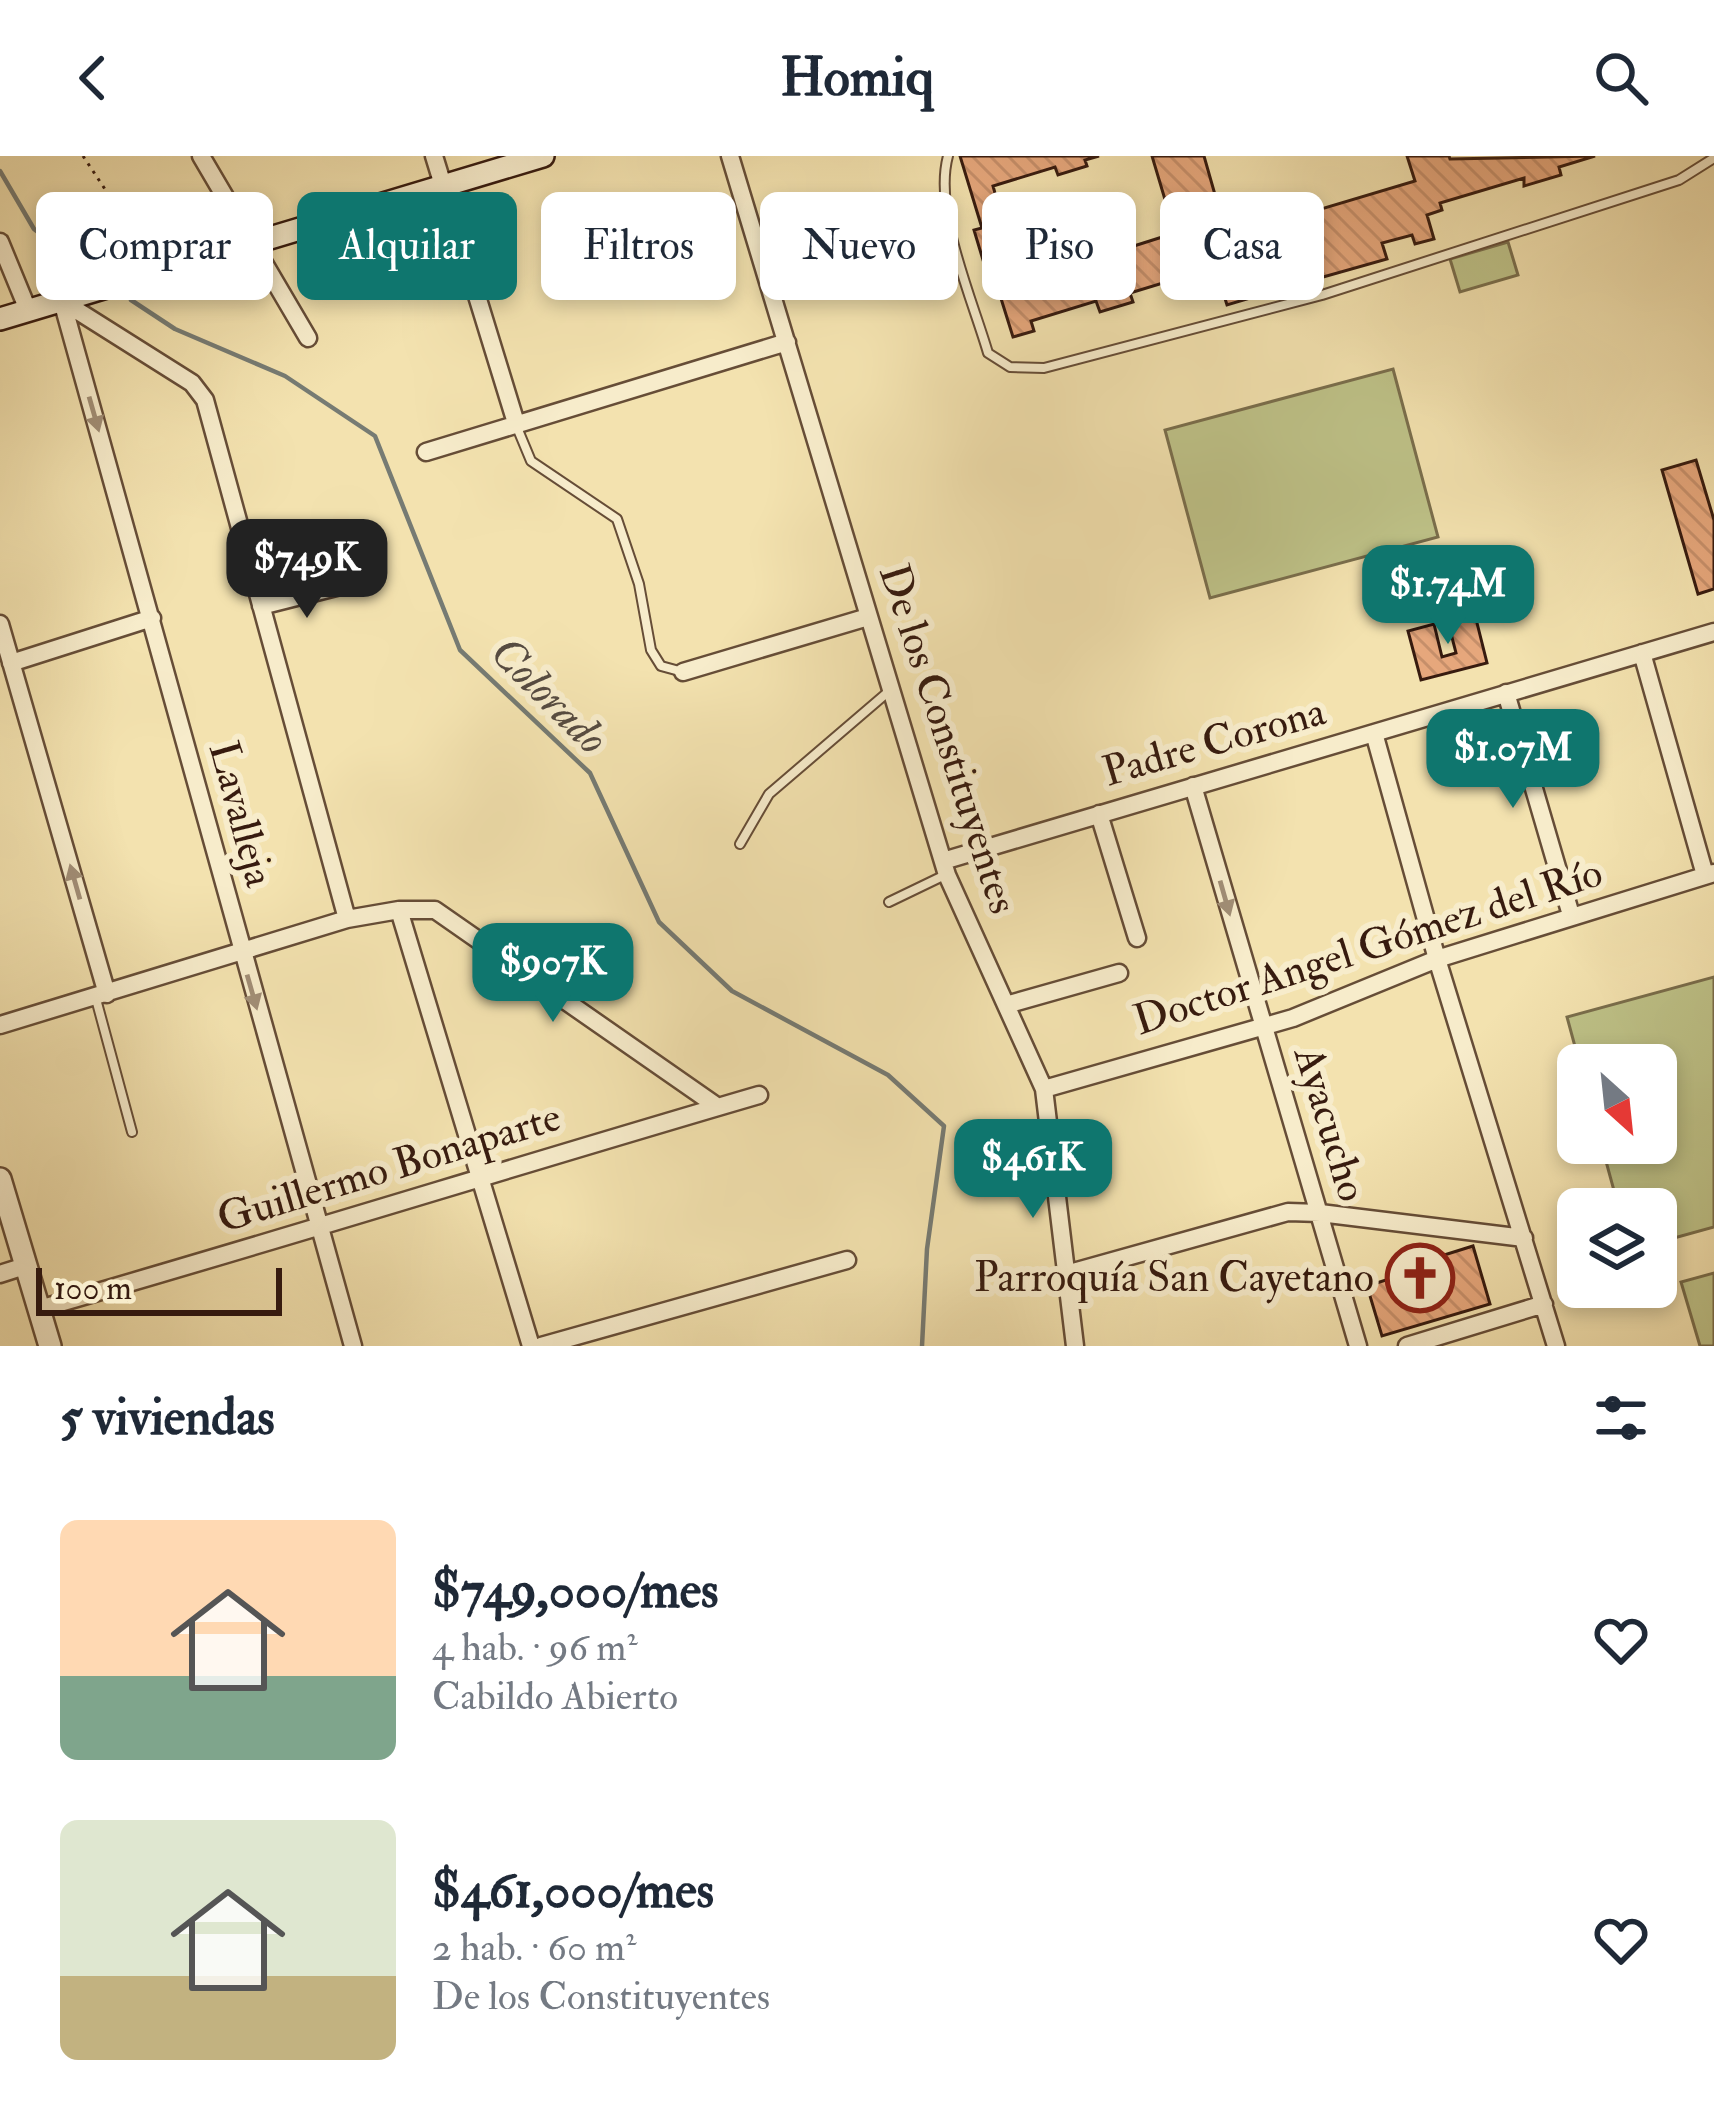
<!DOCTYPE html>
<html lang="es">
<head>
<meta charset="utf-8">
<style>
  :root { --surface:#fff; --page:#f2f2f3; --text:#1f2937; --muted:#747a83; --accent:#0f766e }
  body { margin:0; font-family:"IM FELL Double Pica",serif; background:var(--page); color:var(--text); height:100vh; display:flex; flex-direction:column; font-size:45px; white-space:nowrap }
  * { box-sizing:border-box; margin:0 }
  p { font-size:39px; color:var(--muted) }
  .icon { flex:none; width:66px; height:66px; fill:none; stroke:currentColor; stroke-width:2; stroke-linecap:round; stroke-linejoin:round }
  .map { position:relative; height:1190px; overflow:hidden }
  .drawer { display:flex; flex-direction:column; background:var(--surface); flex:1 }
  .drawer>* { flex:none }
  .hud { position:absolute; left:36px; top:36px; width:1644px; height:108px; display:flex; gap:24px }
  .needle { width:78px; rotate:153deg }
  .fabs { position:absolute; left:1557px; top:888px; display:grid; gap:24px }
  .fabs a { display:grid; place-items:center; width:120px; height:120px; border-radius:18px; background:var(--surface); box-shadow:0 6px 18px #0003; font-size:60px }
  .scale { position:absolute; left:36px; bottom:30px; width:246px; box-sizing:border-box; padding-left:12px; border:6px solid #371b0f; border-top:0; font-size:33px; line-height:42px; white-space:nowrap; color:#371b0f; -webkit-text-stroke:9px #f7eccb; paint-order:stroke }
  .price { position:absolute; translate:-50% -102px; padding:0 27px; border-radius:24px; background:var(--accent); color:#fff; font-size:39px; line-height:78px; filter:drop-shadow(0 3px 6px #0008) }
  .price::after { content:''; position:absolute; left:50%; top:72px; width:36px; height:27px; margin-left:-18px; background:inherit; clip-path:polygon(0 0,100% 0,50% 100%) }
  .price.current { background:#222; color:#fff }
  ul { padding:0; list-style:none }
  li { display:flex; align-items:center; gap:36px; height:300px; padding:0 60px }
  li span { display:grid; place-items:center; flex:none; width:336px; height:240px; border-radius:18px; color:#555 }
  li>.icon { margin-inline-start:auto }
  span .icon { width:144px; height:144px; fill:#fffc; stroke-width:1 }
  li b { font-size:51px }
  h2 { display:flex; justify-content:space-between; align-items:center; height:144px; padding:0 60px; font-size:51px }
  .tag { padding:0 42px; border-radius:18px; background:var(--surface); box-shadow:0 6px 18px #0003; font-size:42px; line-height:108px }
  .tag.current { background:var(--accent); color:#fff }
  header { display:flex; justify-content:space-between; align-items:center; height:156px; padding:0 60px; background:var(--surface); font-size:54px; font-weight:700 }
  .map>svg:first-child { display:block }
</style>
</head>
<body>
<header><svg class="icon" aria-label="back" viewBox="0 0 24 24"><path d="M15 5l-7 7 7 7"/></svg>Homiq<svg class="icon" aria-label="search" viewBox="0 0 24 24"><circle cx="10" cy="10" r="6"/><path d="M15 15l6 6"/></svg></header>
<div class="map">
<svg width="1714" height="1190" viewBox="0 0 1714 1190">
  <defs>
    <pattern id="building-back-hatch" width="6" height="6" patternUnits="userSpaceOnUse" patternTransform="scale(3)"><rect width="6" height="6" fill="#e6a77c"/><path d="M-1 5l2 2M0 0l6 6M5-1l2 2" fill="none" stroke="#c68f6a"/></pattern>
  </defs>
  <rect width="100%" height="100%" fill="#f3e2af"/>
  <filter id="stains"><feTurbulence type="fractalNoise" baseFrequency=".00167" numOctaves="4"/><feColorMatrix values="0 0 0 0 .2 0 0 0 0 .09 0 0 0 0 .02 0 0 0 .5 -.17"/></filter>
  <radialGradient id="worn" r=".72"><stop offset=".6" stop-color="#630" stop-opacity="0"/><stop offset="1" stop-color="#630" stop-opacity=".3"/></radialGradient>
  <path fill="#bec288" stroke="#7a6e4c" stroke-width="3" d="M 1508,86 L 1518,119 L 1460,136 L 1450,103 Z
    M 1393,213 L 1438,381 L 1210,442 L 1165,274 Z
    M 1714,821 L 1714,1071 L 1656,1087 L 1656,1053 L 1619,1053 L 1601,987 L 1656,987 L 1656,909 L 1580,909 L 1567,861 Z
    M 1714,1117 L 1714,1190 L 1700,1190 L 1681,1126 Z"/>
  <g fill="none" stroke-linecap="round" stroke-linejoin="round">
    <path stroke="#767b73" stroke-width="4.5" d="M 0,15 L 34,73 L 88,115
      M 131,144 L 175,173 L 285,220 L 375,280 L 460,494 L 590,617 L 659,766 L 732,835 L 888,919 L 944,970 L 927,1093 L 922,1190"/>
  </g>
  <path fill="url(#building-back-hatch)" stroke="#371b0f" stroke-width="3" d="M 960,0 L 1099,0 L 1085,4 L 1087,10 L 1058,19 L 1055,11 L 993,30 L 1003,66 L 1013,63 L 1021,93 L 1014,95 L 1023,125 L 1081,107 L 1079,98 L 1116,87 L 1118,95 L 1175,77 L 1152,0 L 1204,0 L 1227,81 L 1415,25 L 1407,0 L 1449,0 L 1450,3 L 1595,0 L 1559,11 L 1561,19 L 1524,30 L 1524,22 L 1440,47 L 1442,54 L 1427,59 L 1434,83 L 1415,88 L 1412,79 L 1382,87 L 1387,103 L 1302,127 L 1296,117 L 1254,130 L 1257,140 L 1227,149 L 1215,111 L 1130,137 L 1133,146 L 1100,156 L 1096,145 L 1031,165 L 1034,175 L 1013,181 L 989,104 L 983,104 L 974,74 L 982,72 Z
    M 1696,304 L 1714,364 L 1714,433 L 1698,438 L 1662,314 Z
    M 1474,455 L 1487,507 L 1421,524 L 1408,475 L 1434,468 L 1442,501 L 1456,497 L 1447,462 Z
    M 1473,1090 L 1490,1148 L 1382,1180 L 1367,1130 L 1402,1119 L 1412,1109 Z"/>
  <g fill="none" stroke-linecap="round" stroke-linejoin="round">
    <defs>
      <path id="service" d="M 948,0 C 933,55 972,142 988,197 L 1010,211 L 1044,212 L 1322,139 L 1679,24 L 1714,2
        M 516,269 L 531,305 L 617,363 L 639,428 L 651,494 L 661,510 L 683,516
        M 740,688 L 769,638 L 888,536
        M 889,746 L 945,719
        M 96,843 L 132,976"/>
      <path id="minor" d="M 201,0 L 308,182
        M 434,0 L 516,267
        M 730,0 L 947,719 L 1044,933 L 1075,1190
        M 0,86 L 28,154
        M 62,145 L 353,1190
        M 62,145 L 192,227 L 205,244 L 347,763
        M 426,296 L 787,186
        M 261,450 L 340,430
        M 0,468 L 107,838
        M 1642,497 L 1705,719
        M 11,507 L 152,462
        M 683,516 L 868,461
        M 1506,537 L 1571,759
        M 1374,577 L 1437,803 L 1556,1190
        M 1193,630 L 1358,1190
        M 1099,658 L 1137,782
        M 943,705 L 1714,476
        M 399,754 L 531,1190
        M 1006,849 L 1119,817
        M 0,869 L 347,763 L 399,754 L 435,754 L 718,951
        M 1044,933 L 1293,862 L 1437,803 L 1714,717
        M 0,1118 L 25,1110
        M 1066,1118 L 1288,1056 L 1320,1057 L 1524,1082
        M 39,1153 C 280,1084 519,1009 759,939
        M 541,1190 L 847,1104
        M 1407,1190 L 1544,1148"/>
      <path id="tertiary" d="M 0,1023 L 50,1190"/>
      <path id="secondary" d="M 0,163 L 543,0"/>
    </defs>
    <use href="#service" stroke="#664d37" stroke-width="12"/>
    <use href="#minor" stroke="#664d37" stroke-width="21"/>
    <use href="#tertiary" stroke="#664d37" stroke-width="26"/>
    <use href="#secondary" stroke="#371b0f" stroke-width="26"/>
    <path stroke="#371b0f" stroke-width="3" stroke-dasharray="3 6" stroke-linecap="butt" d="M 83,0 L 148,98"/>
    <use href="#service" stroke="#f7eccb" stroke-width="8"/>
    <use href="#minor" stroke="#f7eccb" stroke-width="16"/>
    <use href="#tertiary" stroke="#f7eccb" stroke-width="21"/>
    <use href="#secondary" stroke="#f7eccb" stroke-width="21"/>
  </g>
  <defs><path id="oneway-solid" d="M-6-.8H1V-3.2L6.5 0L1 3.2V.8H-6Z" transform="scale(3)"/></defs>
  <g fill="#a18e76">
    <use href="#oneway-solid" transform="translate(94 258) rotate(74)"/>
    <use href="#oneway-solid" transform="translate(75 726) rotate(-106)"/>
    <use href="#oneway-solid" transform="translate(1225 742) rotate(74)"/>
    <use href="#oneway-solid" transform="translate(252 836) rotate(74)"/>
  </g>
  <defs>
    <symbol id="church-ring" viewBox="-11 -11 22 22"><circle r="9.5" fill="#f7eccb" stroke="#8f2418" stroke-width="1.5"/><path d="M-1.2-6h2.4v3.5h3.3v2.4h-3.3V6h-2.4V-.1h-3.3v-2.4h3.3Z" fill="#8f2418"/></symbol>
  </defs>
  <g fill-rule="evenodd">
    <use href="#church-ring" x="1382" y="1084" width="76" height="76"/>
  </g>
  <g text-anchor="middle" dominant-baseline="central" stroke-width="12" stroke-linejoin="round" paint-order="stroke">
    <g font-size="42" fill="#371b0f" stroke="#f7eccb">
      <text transform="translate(948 583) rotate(72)">De los Constituyentes</text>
      <text transform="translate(1214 586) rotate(-16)">Padre Corona</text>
      <text transform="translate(241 658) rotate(75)">Lavalleja</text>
      <text transform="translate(1368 791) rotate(-18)">Doctor Angel Gómez del Río</text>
      <text transform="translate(1330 968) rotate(73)">Ayacucho</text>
      <text transform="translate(389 1012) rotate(-17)">Guillermo Bonaparte</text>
    </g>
    <g font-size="42" fill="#371b0f" stroke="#f7eccb" text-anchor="end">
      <text x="1374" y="1122">Parroquía San Cayetano</text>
    </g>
    <g font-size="45" font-style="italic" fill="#564b41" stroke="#f7eccb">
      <text transform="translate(549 540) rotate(45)">Colorado</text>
    </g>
  </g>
  <rect width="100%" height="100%" filter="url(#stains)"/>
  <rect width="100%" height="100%" fill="url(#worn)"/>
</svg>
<div class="fabs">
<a><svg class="needle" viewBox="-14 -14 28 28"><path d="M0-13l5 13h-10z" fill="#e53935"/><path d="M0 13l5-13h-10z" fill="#747a83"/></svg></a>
<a><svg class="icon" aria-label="layers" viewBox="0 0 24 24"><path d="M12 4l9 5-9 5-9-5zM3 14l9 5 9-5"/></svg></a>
</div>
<div class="scale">100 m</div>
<b class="price current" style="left:307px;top:465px">$749K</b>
<b class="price" style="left:1448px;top:491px">$1.74M</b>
<b class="price" style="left:1513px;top:655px">$1.07M</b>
<b class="price" style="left:553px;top:869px">$907K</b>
<b class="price" style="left:1033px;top:1065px">$461K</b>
<div class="hud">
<a class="tag">Comprar</a>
<a class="tag current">Alquilar</a>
<a class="tag">Filtros</a>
<a class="tag">Nuevo</a>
<a class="tag">Piso</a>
<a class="tag">Casa</a>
</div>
</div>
<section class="drawer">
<h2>5 viviendas<svg class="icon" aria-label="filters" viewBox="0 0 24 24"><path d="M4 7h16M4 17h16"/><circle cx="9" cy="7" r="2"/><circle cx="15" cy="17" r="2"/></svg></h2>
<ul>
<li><span style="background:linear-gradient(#ffd9b3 65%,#7fa58c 0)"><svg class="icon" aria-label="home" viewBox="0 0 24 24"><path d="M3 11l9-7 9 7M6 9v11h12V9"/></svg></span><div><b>$749,000/mes</b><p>4 hab. · 96 m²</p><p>Cabildo Abierto</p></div><svg class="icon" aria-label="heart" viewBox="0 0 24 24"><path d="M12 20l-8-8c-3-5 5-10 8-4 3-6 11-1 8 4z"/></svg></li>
<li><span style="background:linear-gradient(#dfe7d0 65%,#c2b280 0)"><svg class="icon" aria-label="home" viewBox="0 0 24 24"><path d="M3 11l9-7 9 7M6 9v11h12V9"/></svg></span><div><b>$461,000/mes</b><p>2 hab. · 60 m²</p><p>De los Constituyentes</p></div><svg class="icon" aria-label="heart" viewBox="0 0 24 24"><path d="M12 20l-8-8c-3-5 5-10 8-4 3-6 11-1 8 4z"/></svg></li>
</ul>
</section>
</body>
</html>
